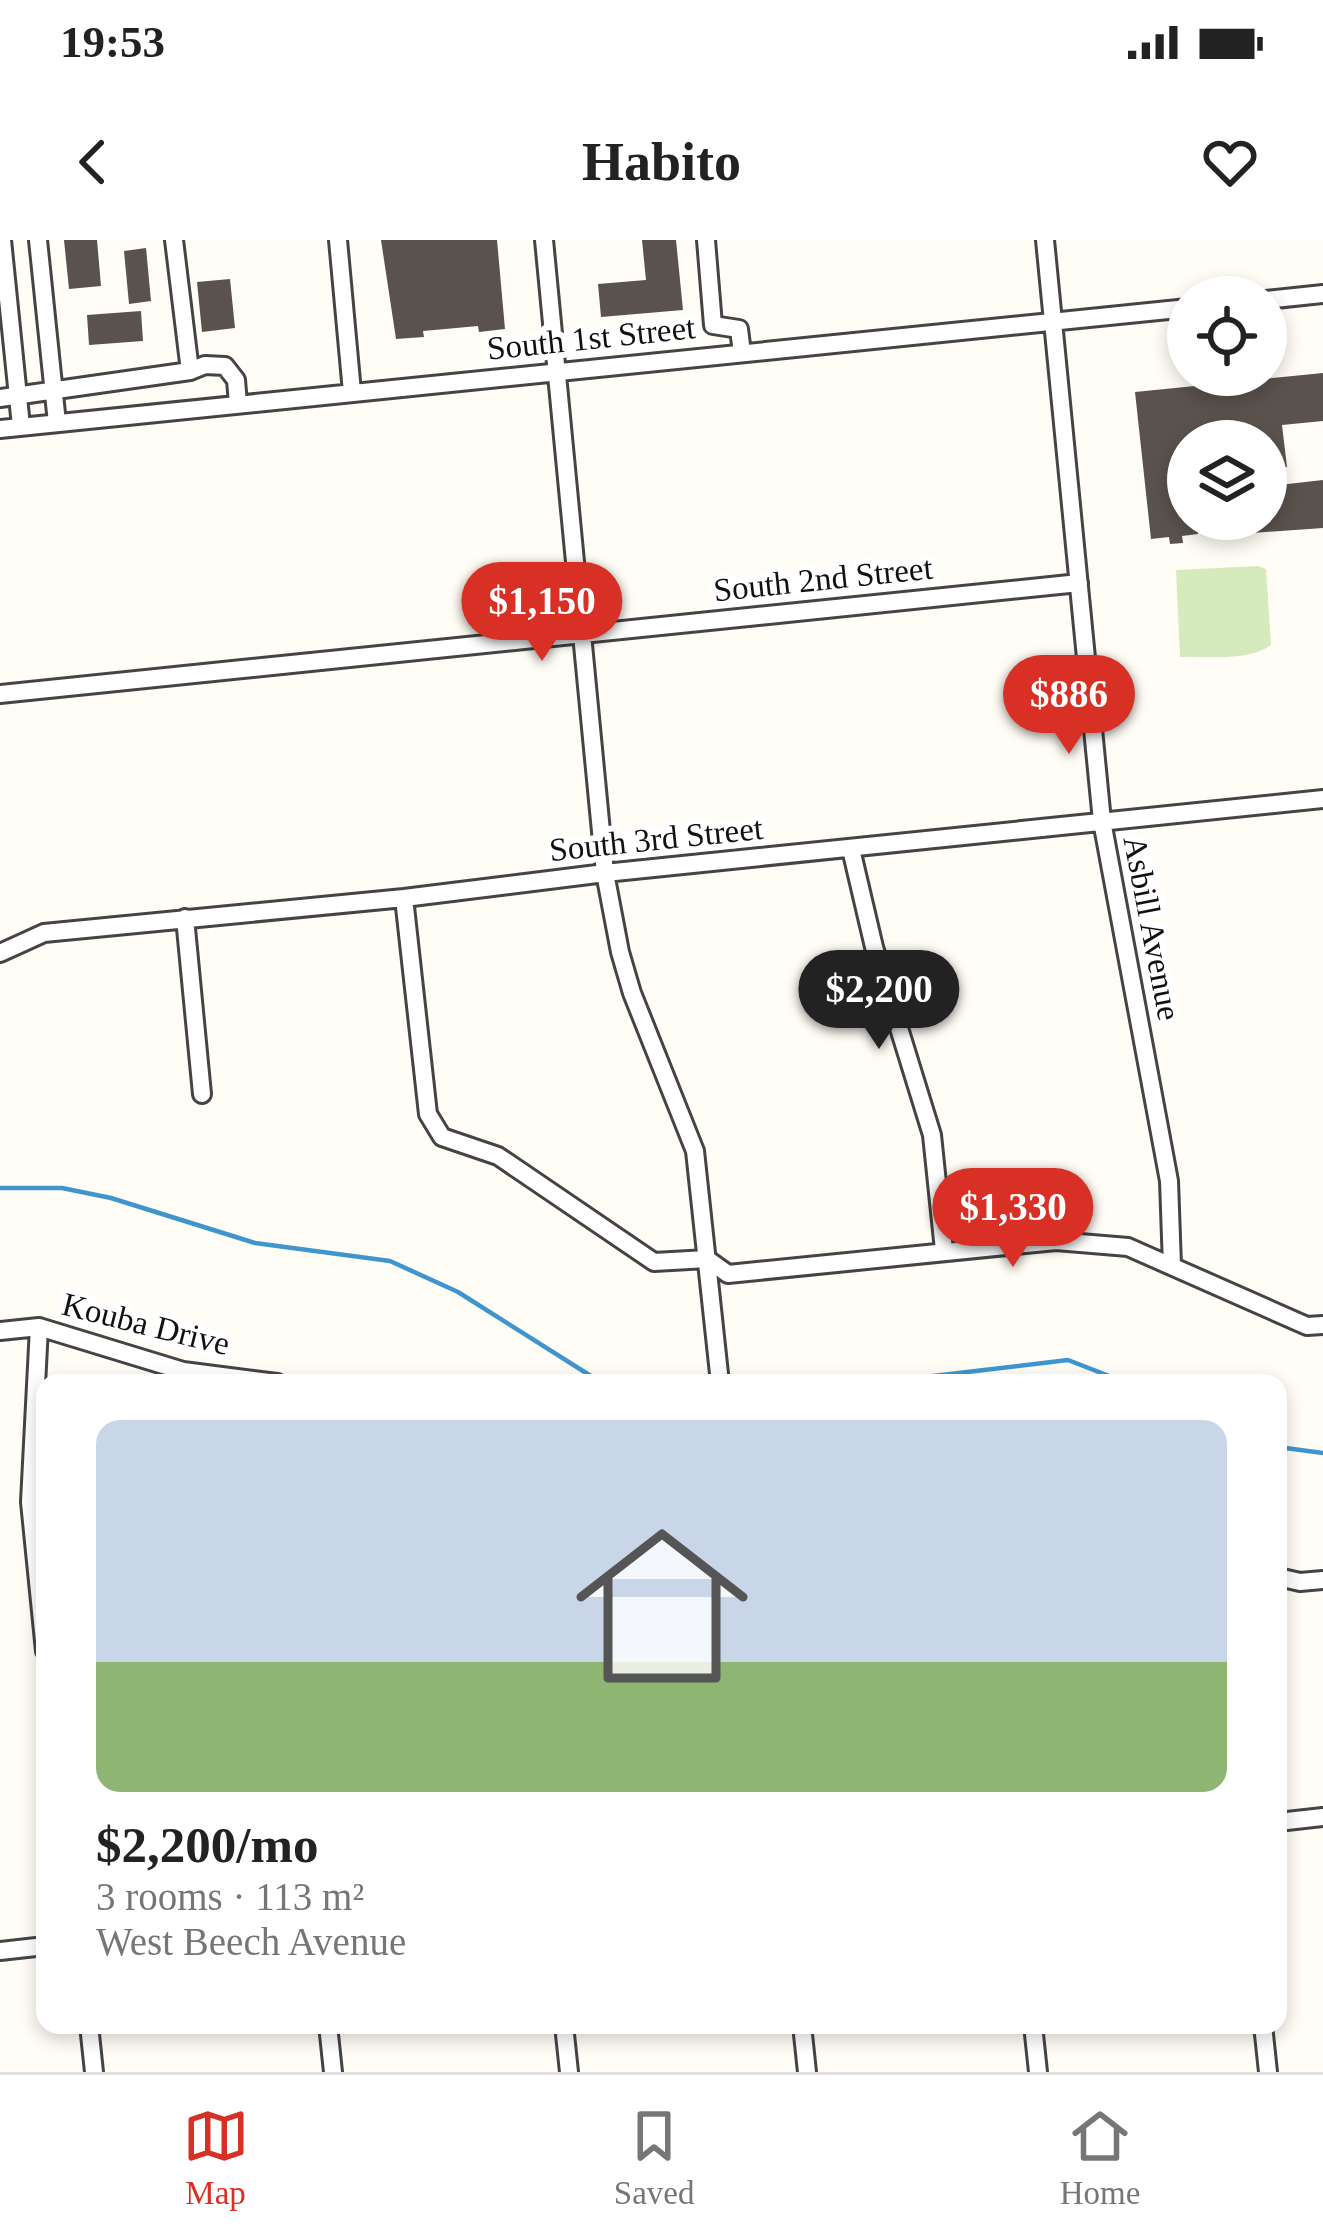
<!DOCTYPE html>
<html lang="en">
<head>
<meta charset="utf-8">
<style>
  :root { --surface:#fff; --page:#f2f2f2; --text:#222; --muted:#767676; --line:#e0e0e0; --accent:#d93025 }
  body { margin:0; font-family:"Times New Roman",serif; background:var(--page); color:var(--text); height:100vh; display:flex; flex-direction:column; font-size:45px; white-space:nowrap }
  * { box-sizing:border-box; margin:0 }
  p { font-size:39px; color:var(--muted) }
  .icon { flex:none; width:66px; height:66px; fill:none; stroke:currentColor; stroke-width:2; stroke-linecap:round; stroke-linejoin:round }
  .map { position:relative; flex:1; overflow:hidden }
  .sheet { position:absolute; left:36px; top:1134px; width:1251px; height:660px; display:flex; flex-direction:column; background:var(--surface); border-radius:24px; box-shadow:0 6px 18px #0003 }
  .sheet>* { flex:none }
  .controls { position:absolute; left:1167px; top:36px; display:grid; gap:24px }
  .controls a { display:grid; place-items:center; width:120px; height:120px; border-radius:50%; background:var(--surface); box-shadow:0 6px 18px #0003; font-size:60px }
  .price { position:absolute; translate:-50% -102px; padding:0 27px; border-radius:42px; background:var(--accent); color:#fff; font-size:39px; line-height:78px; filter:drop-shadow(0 3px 6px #0008) }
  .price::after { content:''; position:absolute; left:50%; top:72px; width:36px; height:27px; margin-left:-18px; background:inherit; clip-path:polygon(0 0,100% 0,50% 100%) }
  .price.active { background:#222; color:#fff }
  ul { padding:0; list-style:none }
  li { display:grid; align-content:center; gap:24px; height:636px; padding:0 60px }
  li span { display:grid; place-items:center; height:372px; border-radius:24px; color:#555 }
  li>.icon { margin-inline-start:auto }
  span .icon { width:216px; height:216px; fill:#fffc; stroke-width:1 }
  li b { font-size:51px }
  .status { display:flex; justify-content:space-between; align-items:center; height:84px; padding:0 60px; background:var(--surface); direction:ltr }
  .status svg { height:33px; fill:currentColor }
  header { display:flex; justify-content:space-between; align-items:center; height:156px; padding:0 60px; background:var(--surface); font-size:54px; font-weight:600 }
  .tab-bar { display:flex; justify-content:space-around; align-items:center; height:168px; border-top:3px solid var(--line); background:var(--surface); font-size:33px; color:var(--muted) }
  .tab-bar a { display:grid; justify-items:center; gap:6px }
  .tab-bar .active { color:var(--accent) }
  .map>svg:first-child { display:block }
</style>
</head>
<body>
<div class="status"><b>19:53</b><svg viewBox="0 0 49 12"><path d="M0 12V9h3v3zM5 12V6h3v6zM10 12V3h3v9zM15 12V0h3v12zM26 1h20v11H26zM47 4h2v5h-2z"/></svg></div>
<header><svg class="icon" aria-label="back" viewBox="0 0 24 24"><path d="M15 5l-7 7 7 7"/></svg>Habito<svg class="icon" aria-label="heart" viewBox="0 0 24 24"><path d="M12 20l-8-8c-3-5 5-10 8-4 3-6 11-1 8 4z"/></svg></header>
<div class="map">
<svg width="1323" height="1832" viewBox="0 0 1323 1832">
  <rect width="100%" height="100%" fill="#fffdf5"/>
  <path fill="#d5ebbd" d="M 1258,326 L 1266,329 L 1271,405 C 1248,422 1207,416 1180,417 L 1176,330 Z"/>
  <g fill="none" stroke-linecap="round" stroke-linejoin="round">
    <path stroke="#3f96cf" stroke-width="4.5" d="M 0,948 L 62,948 L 111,958 L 255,1003 L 390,1021 L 458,1052 L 602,1143
      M 874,1143 L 1068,1120 L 1127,1143
      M 1278,1207 L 1323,1213"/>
  </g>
  <path fill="#5a524d" d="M 64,0 L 97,0 L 101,46 L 69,49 Z
    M 381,0 L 497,0 L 505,89 L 479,92 L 478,86 L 423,91 L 424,97 L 396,99 Z
    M 642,0 L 676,0 L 683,70 L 601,77 L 598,44 L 646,40 Z
    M 146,8 L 151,61 L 129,64 L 124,11 Z
    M 230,39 L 235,88 L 202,92 L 197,42 Z
    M 141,71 L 143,101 L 89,105 L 87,75 Z
    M 1323,133 L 1323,181 L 1282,185 L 1287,227 L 1266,230 L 1266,201 L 1238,201 L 1237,190 L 1188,195 L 1188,279 L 1197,279 L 1198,294 L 1182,296 L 1183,303 L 1170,304 L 1169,297 L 1151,299 L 1135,152 Z
    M 1323,240 L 1323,288 L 1238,294 L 1237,279 L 1266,279 L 1266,264 L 1280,260 L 1279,245 Z"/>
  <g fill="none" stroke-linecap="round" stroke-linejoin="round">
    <defs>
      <path id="minor" d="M 2,0 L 21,186
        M 38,0 L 57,183
        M 338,0 L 352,152
        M 544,0 L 605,633 L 620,712 L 632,753 L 695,911 L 720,1143
        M 706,0 L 713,85 L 739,89 L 742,113
        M 1045,0 L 1102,581 L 1169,941 L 1172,1026
        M 1266,60 L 1323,54
        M 190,131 L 205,125 L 225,126 L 236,140 L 238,164
        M 0,158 L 190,131 L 174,0
        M 0,189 L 1188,68
        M 0,454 L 1079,343
        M 851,609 L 874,707 L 932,895 L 944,1010
        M 404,658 L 428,874 L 442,897 L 498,916 L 654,1022 L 707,1019 L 728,1034 L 1056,1001 L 1128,1007 L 1307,1086 L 1323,1085
        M 185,678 L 202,854
        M 0,713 L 44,693 L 404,658 L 605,633 L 1323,559
        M 39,1087 L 30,1262 L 45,1411
        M 0,1091 L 39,1087 L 183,1131 L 277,1143
        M 1278,1337 L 1300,1342 L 1323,1340
        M 1278,1582 L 1323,1577
        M 0,1711 L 45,1706
        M 89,1785 L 94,1832
        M 328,1785 L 333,1832
        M 564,1785 L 569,1832
        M 802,1785 L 807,1832
        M 1033,1785 L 1038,1832
        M 1263,1785 L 1268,1832"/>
    </defs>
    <use href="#minor" stroke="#444" stroke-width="22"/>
    <use href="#minor" stroke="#fff" stroke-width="16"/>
  </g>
  <g text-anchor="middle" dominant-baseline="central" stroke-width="12" stroke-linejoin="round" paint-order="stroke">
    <g font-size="33" fill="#111" stroke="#fff">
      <text transform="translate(591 98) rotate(-6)">South 1st Street</text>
      <text transform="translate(823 339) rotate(-6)">South 2nd Street</text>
      <text transform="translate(656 599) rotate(-6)">South 3rd Street</text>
      <text transform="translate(1152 688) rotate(79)">Asbill Avenue</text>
      <text transform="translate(146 1084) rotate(14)">Kouba Drive</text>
    </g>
  </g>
</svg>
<div class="controls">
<a><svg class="icon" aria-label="locate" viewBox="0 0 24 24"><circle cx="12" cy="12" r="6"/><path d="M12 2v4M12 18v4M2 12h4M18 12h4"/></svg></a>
<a><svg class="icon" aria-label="layers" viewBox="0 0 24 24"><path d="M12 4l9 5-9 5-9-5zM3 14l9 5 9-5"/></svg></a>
</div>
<b class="price" style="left:542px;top:424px">$1,150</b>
<b class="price" style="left:1069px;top:517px">$886</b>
<b class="price active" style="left:879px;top:812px">$2,200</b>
<b class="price" style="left:1013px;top:1030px">$1,330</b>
<section class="sheet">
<ul>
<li><span style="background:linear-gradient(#c9d6e8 65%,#8fb573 0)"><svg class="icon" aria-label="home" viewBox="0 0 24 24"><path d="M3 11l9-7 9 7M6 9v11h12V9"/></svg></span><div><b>$2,200/mo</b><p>3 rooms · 113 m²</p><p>West Beech Avenue</p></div></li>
</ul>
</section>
</div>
<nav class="tab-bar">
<a class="active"><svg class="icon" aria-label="map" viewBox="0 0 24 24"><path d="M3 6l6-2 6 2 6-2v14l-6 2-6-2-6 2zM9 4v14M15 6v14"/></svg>Map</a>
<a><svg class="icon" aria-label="saved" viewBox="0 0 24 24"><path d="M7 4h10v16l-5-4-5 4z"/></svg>Saved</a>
<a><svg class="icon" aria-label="home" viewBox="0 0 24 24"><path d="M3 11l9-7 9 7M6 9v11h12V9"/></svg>Home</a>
</nav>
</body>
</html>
